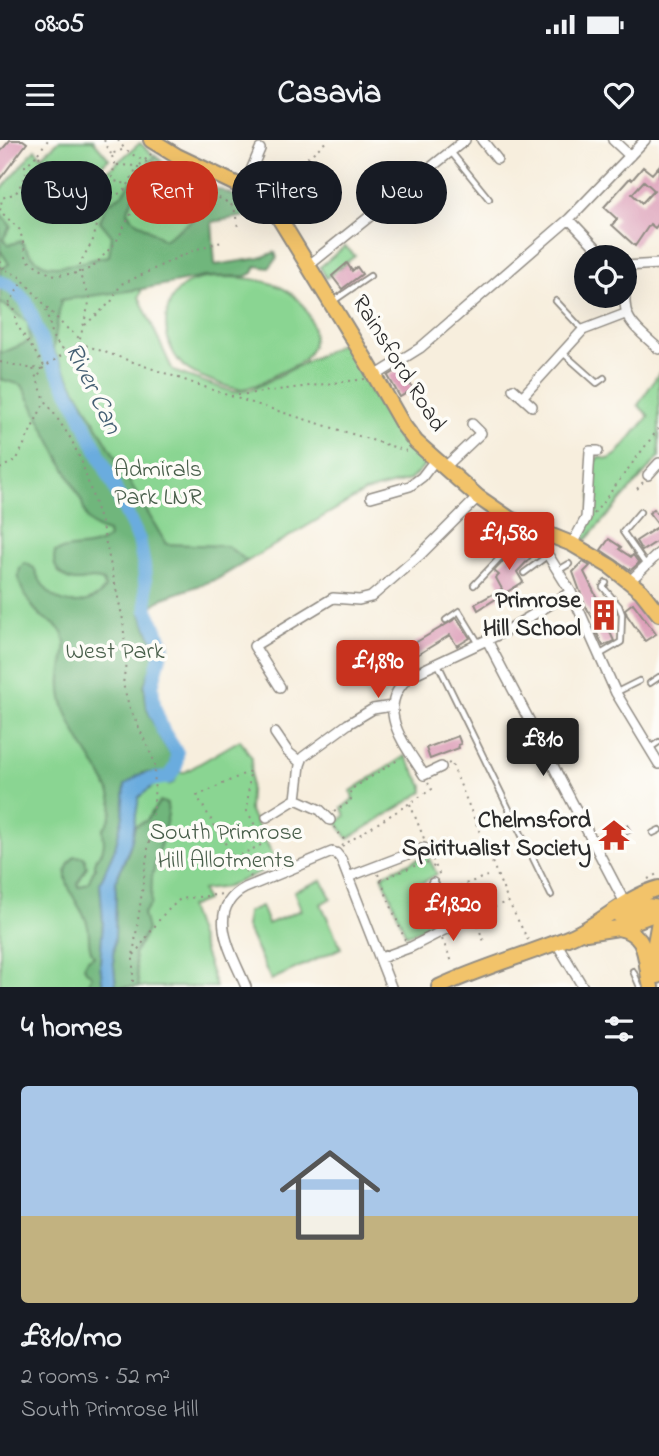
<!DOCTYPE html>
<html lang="en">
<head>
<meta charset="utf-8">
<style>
  :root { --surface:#171b24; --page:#242831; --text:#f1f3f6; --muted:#9ea1a6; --accent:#c8321e }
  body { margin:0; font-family:"Indie Flower",sans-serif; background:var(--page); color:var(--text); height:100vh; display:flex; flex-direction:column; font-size:26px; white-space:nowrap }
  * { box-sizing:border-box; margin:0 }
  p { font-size:23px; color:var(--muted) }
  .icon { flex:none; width:38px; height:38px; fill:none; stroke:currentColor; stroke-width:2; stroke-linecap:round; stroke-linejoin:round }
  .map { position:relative; height:847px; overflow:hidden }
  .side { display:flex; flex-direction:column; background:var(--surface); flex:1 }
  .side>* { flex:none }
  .banner { position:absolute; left:21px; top:21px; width:618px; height:63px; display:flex; gap:14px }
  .buttons { position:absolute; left:574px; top:105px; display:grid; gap:14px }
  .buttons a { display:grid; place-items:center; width:63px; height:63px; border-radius:50%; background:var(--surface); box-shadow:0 7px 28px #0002; font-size:35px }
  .price { position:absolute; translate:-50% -60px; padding:0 16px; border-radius:7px; background:var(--accent); color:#fff; font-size:23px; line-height:46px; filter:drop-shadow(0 2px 4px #0008) }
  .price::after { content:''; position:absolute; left:50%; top:42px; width:21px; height:16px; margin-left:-10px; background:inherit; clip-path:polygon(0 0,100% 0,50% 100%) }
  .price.on { background:#222; color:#fff }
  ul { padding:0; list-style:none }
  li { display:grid; align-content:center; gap:14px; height:371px; padding:0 21px }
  li span { display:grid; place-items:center; height:217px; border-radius:7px; color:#555 }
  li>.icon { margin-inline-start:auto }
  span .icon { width:126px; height:126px; fill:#fffc; stroke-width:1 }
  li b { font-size:30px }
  h2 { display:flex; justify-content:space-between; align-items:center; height:84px; padding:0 21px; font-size:30px }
  .tag { padding:0 24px; border-radius:32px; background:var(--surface); box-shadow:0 7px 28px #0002; font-size:24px; line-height:63px }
  .tag.on { background:var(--accent); color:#fff }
  .status { display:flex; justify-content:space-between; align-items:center; height:49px; padding:0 35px; background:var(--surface); direction:ltr }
  .status svg { height:19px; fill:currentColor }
  header { display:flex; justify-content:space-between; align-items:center; height:91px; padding:0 21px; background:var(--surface); font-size:32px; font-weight:800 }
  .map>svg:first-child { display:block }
</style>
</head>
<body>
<div class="status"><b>08:05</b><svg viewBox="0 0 49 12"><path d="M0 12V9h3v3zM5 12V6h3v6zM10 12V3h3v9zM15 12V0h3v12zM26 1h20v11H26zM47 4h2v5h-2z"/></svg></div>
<header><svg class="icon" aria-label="menu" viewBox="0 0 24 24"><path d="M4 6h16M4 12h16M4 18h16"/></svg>Casavia<svg class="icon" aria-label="heart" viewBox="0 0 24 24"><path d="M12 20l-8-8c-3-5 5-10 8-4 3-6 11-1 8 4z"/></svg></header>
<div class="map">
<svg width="659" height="847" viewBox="0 0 659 847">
  <rect width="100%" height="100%" fill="#fdfcf7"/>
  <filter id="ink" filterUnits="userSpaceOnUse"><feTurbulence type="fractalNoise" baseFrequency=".0143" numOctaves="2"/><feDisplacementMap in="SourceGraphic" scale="14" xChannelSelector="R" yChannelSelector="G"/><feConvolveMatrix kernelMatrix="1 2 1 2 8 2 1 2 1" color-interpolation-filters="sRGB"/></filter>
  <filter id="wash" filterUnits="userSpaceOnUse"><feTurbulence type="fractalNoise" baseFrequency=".00686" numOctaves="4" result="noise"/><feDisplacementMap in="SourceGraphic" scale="28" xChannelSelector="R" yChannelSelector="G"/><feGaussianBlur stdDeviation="1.57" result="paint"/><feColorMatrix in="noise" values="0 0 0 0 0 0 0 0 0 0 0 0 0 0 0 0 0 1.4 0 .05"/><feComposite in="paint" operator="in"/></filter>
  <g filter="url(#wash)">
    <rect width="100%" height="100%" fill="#f7eedd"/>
    <path fill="#8ad592" stroke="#5a805e" stroke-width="2" d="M 60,0 L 93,0 L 109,19 L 72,50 L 43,15 Z
      M 140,3 L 165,26 L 179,35 L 226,54 L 142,148 L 139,157 L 173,231 L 233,252 L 251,250 L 343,203 L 394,292 L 423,321 L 424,326 L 410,340 L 365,352 L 217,439 L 163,458 L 141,474 C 148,489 158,504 153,522 C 151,531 144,538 144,548 C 146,575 159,592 171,615 L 169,645 L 173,643 L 179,632 L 185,632 L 240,600 L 252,618 L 249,670 L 278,724 L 227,747 L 202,750 L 206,760 L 189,767 L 216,847 L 0,847 L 0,51 L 35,9 L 75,55 L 111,28 Z
      M 345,106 L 355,116 L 326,138 L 320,127 Z
      M 217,137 C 251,137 293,140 309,176 C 313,186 316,197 312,207 C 307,223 288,228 275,235 C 264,241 253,248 240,249 C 231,249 223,245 215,242 C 205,238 194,235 186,228 C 162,209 157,162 186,144 C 195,139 206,138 217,137 Z
      M 659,233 L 659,317 L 585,401 L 582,395 L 590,377 L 594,323 L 598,317 L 609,319 L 617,314 L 649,276 L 638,265 Z
      M 405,616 L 423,646 L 423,652 L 348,699 L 337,682 L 345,676 L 342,668 L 353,659 L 351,651 Z
      M 427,715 L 437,734 L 419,745 L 435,783 L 406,795 L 382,735 Z
      M 322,740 L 331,758 L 321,764 L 341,808 L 271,840 L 246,787 L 247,772 L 261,766 L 268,784 L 301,770 L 294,751 Z"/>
    <path fill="#6fb67c" stroke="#4d7054" stroke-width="2" d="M 156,16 C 186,48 238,46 268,78 L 251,75 L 212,82 L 215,125 L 260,118 L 275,112 L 277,118 L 269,128 L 256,126 L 253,133 L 247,136 L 204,137 L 142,149 L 61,160 L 53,210 L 166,404 L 227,406 L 247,421 L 217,439 L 163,458 L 141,474 L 155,507 L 154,520 L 144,545 L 147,569 L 160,598 L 171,615 L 170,626 L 166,632 L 143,633 L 125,645 L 123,676 L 115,708 L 100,743 L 103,781 L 100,824 L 103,847 L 86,847 L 92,835 L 86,831 L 84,826 L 88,819 L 94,816 C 86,805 91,795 87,783 C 81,763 51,737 75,716 L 84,717 L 87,727 L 78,743 L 79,747 L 88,743 L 95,728 L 95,719 L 102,712 L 104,703 L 103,689 C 125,666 103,639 90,617 C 81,604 73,589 67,574 C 62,563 60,549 61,537 C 62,522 71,504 60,490 C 55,483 45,480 39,474 C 28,463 9,434 25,423 L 34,428 C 43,451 61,470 87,461 C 96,457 100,456 105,448 L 103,441 C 87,434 76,450 60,433 C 54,426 53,421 55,412 C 75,404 90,411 109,398 L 108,392 C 89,387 86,380 82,362 L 22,245 L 0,239 L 0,214 L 30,201 L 28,183 L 3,164 L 0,164 L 0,130 L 9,124 L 0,110 L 0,73 L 11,86 L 3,99 L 8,105 L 21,101 C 27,110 35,122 46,125 C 64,129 90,119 109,116 L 112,96 L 100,81 L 107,64 L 123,54 L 143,25 L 153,34 L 140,42 L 127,72 L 132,78 L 164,100 L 202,73 L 195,62 L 195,48 L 177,45 L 165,32 L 149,22 Z
      M 160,661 L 167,664 L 168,675 L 152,737 L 151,764 L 143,774 L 147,790 L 134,814 L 139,847 L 116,847 L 113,816 L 115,795 L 116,741 L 129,710 L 135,686 L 146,681 Z"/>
    <path fill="#6aacde" stroke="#4a6c84" stroke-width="2" d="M 153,633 L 153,646 L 139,657 L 132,700 L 116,741 L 115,795 L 113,816 L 116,847 L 103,847 L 100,824 L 103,781 L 100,743 L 115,708 L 123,676 L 125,645 L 139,635 Z"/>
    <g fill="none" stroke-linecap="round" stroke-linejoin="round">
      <path stroke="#6aacde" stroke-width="14" d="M 0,142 L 11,146 L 27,163 L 45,210 L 75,263 L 139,400 L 144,426 L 147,470 L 163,505 L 152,546 L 154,566 L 163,591 L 177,613 L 176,626 L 169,637 L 149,640 L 137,646"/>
    </g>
    <g id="blocks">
      <path fill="#dc9db7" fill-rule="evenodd" d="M 10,0 L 23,0 L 27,3 L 0,39 L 0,12 Z
        M 659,26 L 659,83 L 655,88 L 650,84 L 635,106 L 612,85 L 617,79 L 604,67 L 630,38 L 632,40 L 643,27 L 652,34 ZM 644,41 L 654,50 L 642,63 L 632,54 Z
        M 347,123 L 352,131 L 357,127 L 362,134 L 342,149 L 332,136 Z
        M 401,228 L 413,249 L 400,257 L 388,236 Z
        M 654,369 L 659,376 L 659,400 L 642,411 L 636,401 L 659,386 L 649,373 Z
        M 609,399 L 621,407 L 619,409 L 631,417 L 633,415 L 639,423 L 631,430 L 601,410 Z
        M 522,401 L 535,413 L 517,432 L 523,442 L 478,470 L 475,464 L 502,449 L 496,438 L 499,435 L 494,431 Z
        M 583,422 L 590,426 L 584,432 L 604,472 L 612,467 L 616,473 L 604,479 L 614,501 L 603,506 L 595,489 L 598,487 L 585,465 L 573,432 Z
        M 633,463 L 656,494 L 645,501 L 627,475 L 625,469 Z
        M 457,478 L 470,498 L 457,506 L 450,495 L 409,520 L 411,523 L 375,545 L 369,535 L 405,513 L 403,510 Z
        M 458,596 L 461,604 L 458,605 L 459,608 L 430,619 L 426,608 Z
        M 627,685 L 631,692 L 609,705 L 606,703 L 602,695 L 607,692 L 609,695 Z"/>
    </g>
  </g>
  <g filter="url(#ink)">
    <use href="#blocks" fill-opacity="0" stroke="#918c84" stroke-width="2"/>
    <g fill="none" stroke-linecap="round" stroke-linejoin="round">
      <defs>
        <path id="service" d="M 451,12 L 489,59
          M 556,161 L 582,189
          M 332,162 L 370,136
          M 562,212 L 597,243 L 604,238
          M 640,372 L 623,392 L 646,425
          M 559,430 L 569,424
          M 524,433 L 547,416
          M 474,445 L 528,388
          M 446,480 L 459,471 L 478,502
          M 599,515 L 621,502 L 622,474 L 619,466 L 603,447 L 606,443
          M 438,524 L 551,755
          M 650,543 L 659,537
          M 617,552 L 639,541
          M 650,608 L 659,602
          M 653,693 L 659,690
          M 633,831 L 640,847"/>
        <path id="minor" d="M 482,0 L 497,19
          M 613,0 L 630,16
          M 244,47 L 260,9
          M 569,79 L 605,117
          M 308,126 L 465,0
          M 625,126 L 659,124
          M 626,126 C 624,177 620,175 659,209
          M 375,236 L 420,208 L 569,79 L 645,0
          M 513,249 L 522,257 L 583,190 L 625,174
          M 522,257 L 532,266
          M 444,328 L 481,293 L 472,284
          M 648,335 L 659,323
          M 371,357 L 410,346 L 422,337 L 435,320
          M 543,392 L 543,407 L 571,452 L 616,553 L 659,624
          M 572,404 L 586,378 L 590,311 L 598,311
          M 630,441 L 659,413
          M 487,500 L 625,763
          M 280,547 L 254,506 L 333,458 L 359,460 L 371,457 L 421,414 L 478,357
          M 275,593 L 288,612 L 300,622
          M 441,627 L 424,635 C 404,603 373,568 410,536 L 504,492 L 571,452
          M 267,677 L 296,659
          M 330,680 L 320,670 L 296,659 L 300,625 L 303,617 L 348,584 L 373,569 L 392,566
          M 348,737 L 424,708
          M 556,802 L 583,847
          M 381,818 L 411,807 L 448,788 L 449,779 L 433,743
          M 246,847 C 233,815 203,770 245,748 L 332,712 L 336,713 L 341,719 L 391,847"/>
        <path id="primary" d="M 151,0 L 177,16 L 255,53 L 273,68 L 367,222 L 403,285 L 416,302 L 478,357 L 510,379 L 572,404 L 611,427 L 641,451 L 659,474
          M 619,775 L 647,766 L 659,768
          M 618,788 C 650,794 644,821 651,847
          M 586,793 L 618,788 L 659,772
          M 658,836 L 655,803 L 659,781
          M 439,847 C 481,827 527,815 570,797 C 602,784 625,757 659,748"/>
      </defs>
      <use href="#service" stroke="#918c84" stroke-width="8"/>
      <use href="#minor" stroke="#918c84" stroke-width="12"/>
      <use href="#primary" stroke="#918c84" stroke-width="18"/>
      <path stroke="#918c84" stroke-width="2" stroke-dasharray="2 5" stroke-linecap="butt" d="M 104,0 L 111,14
        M 118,0 C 128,17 147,20 162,31 C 168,36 170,43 178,46 C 201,54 212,51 234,67 L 238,87
        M 122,10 L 111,14 L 115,23 L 112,38 L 114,41 L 127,44
        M 38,13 L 48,0
        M 140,25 L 151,14
        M 26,34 L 25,26 L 38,14 L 45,28 L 55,33 L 67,64
        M 273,52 L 285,37 L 328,0
        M 101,71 L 57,62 L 35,38 L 26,35 L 16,53 L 2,58 L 0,71 L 20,90 L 27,120 L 50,134 L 58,135 L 79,133 L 93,127 L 116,102 L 132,72 L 136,62 L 138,26 L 117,25 L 115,23
        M 0,121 L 4,128
        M 0,127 L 20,137 L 63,185 L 79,198
        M 9,164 L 22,142
        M 8,165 L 13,168 L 17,185 L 44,226
        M 46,170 L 54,200 L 65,211
        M 85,185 L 111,162 L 121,144 C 152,132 193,106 223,102
        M 79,203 L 230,256 L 410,312
        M 0,222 L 33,229 L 40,227 L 42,232 L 38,236
        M 33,229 L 45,260 L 71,299 L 82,323 L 102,386 L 123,480 L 126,522 L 123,544 L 129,566 L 155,623 L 154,666 L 133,816 L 133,847
        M 42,229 L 79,203 L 90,159 L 79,133 L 80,123 L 93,100 L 101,71 L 106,62 L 126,49 L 136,29
        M 231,256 L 365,239
        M 0,329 L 17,319 L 45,261
        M 637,349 L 643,342
        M 594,374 L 659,288
        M 448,624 L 451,622 L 508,761 L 528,800
        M 410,664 L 425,701
        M 334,672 L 351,661 L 350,650 L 401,618
        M 334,687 L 346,702
        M 342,706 L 432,649 L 428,643
        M 430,713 L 440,736
        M 431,713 L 439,719 L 483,700
        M 234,718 L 265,703 L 247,671 L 250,631 L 197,656 L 234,718 L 251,737
        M 378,734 L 405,800
        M 648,739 L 659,733
        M 381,740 L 424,722 L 436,728
        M 446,751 L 487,736
        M 475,779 L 485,804
        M 456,785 L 508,761
        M 442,799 L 453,824
        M 134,815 L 162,776 L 180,759 L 224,754"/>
      <use href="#service" stroke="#fff" stroke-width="4.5"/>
      <use href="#minor" stroke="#fff" stroke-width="9"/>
      <use href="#primary" stroke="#f2c36a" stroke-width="14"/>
    </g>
  </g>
  <defs>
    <symbol id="building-bare" viewBox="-9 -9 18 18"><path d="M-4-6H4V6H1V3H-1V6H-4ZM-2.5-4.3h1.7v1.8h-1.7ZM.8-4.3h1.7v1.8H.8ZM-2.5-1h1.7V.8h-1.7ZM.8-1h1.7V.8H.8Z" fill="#c8321e" stroke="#fdfcf7" stroke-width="2.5" paint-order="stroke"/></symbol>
    <symbol id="temple-bare" viewBox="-9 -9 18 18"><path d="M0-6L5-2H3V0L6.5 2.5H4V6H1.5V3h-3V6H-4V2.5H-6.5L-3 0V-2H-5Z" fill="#c8321e" stroke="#fdfcf7" stroke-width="2.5" paint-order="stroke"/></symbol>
  </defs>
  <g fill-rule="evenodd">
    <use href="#building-bare" x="582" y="453" width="44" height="44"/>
    <use href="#temple-bare" x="592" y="673" width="44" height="44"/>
  </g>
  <g text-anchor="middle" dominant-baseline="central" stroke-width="7" stroke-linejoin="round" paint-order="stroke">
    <g font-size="24" fill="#2b2b2b" stroke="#fdfcf7">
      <text transform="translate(398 224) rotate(58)">Rainsford Road</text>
    </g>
    <g font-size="24" fill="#485e4a" stroke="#fdfcf7">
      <text x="158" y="330">Admirals<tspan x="158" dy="28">Park LNR</tspan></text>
      <text x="115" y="512">West Park</text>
      <text x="226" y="693">South Primrose<tspan x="226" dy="28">Hill Allotments</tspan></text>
    </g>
    <g font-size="24" font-weight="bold" fill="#2b2b2b" stroke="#fdfcf7" text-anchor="end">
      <text x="581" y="461">Primrose<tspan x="581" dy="28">Hill School</tspan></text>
      <text x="591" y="681">Chelmsford<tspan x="591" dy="28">Spiritualist Society</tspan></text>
    </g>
    <g font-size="26" font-style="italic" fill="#445f73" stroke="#fdfcf7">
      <text transform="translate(92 249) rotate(64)">River Can</text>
    </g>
  </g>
</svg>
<div class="buttons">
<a><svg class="icon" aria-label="locate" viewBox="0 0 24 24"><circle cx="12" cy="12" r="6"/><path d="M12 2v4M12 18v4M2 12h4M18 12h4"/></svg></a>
</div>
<b class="price" style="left:509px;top:432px">£1,580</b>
<b class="price" style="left:378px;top:560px">£1,890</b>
<b class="price on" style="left:543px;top:638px">£810</b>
<b class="price" style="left:453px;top:803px">£1,820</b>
<div class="banner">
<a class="tag">Buy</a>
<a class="tag on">Rent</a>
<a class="tag">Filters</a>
<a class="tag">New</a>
</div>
</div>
<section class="side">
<h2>4 homes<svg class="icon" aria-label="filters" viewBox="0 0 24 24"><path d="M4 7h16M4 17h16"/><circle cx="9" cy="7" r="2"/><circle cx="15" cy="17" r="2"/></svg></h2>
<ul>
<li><span style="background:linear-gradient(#a9c7e8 60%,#c2b280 0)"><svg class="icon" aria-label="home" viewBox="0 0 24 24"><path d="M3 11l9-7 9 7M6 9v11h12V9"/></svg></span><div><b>£810/mo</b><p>2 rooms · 52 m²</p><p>South Primrose Hill</p></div></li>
</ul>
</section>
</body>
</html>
